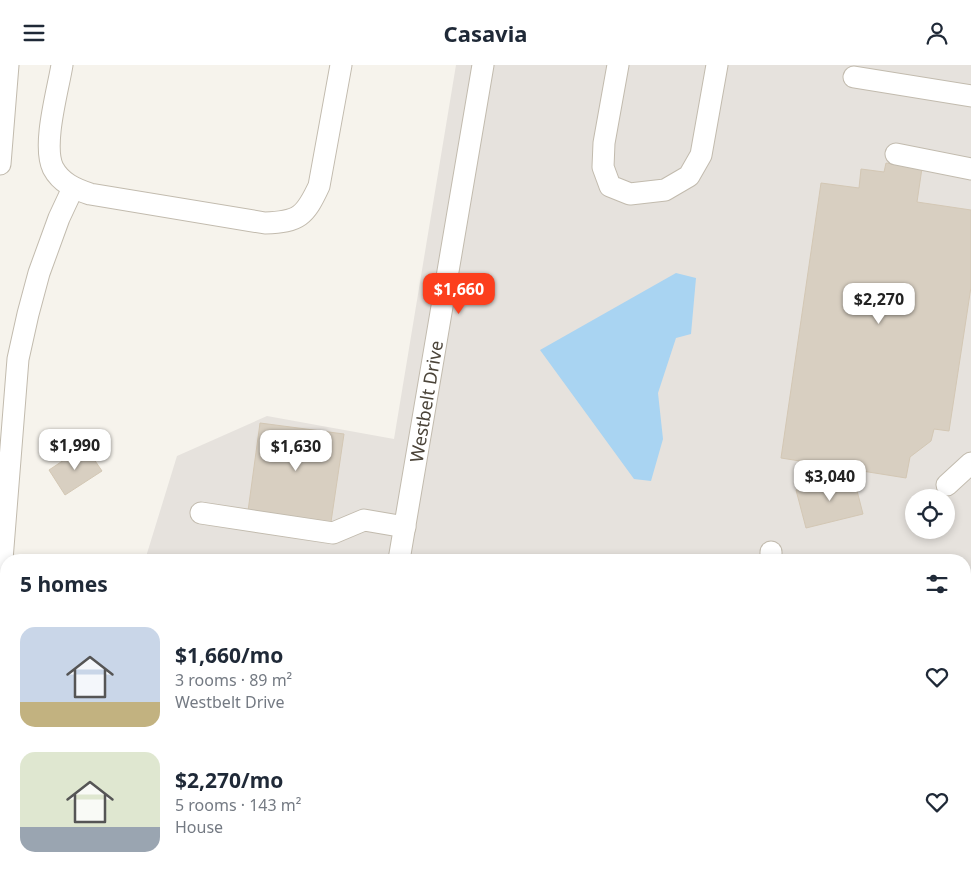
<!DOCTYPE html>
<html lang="en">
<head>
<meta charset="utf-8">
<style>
  :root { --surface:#fff; --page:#f2f2f3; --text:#1f2937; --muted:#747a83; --accent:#fc3f1d }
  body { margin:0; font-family:"Noto Sans",sans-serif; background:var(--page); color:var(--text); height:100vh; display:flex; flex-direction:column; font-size:19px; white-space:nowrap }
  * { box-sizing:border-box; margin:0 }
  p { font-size:16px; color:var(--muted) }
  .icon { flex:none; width:28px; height:28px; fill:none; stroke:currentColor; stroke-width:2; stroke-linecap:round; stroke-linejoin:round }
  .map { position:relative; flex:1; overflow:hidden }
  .drawer { position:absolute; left:0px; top:489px; width:971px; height:321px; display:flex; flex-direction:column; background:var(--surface); border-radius:20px 20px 0 0; box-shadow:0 2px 8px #0003 }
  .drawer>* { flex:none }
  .controls { position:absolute; left:905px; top:424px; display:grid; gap:10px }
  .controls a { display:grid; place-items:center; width:50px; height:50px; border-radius:50%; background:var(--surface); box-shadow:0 2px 8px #0003; font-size:25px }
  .price { position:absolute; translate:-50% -42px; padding:0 11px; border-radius:10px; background:#fff; color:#222; font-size:16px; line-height:32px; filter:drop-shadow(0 1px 2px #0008) }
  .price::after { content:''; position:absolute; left:50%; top:30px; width:15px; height:11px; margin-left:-8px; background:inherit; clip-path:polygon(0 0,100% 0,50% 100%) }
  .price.current { background:var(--accent); color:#fff }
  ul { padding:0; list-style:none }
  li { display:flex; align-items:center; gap:15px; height:125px; padding:0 20px }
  li span { display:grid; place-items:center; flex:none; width:140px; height:100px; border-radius:15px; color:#555 }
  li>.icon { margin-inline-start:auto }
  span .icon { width:60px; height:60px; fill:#fffc; stroke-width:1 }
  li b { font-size:21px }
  h2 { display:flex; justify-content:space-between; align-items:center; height:60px; padding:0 20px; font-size:21px }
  header { display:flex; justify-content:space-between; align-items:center; height:65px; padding:0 20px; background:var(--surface); font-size:22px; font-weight:700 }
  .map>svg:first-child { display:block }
</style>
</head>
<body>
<header><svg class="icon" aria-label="menu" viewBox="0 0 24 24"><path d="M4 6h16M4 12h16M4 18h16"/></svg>Casavia<svg class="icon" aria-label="person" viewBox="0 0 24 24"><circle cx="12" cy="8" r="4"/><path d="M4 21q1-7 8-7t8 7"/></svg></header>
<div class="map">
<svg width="971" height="809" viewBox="0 0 971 809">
  <rect width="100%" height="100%" fill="#f6f3ec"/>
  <path fill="#e6e2dd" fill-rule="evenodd" d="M 456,0 L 971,0 L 971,809 L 48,809 L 50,804 L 965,804 L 965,495 L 145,495 L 177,391 L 267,351 L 394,374 ZM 914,432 L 946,432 L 946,465 L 914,465 Z"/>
  <path fill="#e5e3e0" d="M 971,500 L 971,606 L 965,608 L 965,501 Z
    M 970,678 L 971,809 L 967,809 Z"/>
  <path fill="#a9d4f2" d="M 676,208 L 696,213 L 691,269 L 676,273 L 658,328 L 663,374 L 651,416 L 634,414 L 540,285 Z"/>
  <path fill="#d8cfc1" stroke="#d3c7b4" d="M 886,98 L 922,103 L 917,137 L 971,145 L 971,222 L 949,366 L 934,364 L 931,376 L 910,392 L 906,413 L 781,393 L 821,118 L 859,123 L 861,104 L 884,107 Z
    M 260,358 L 344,369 L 331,457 L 248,446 Z
    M 85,381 L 102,406 L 65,430 L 49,405 Z
    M 853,410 L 863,449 L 806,463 L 796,425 Z
    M 163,804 L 271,804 L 270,809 L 162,809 Z
    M 463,804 L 628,804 L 627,809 L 462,809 Z
    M 864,804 L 959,804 L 959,809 L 863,809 Z"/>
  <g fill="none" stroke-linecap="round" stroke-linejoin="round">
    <defs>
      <g id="minor">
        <path d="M 62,0 C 58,25 42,80 53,103 C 61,118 75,124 90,129 L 265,158 C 299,157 305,151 319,121 L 341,0"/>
        <path d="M 618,0 L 604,78 L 603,102 L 610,121 L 630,129 L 665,125 L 689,111 L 701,90 L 717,0"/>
        <path d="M 854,12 L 971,31"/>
        <path d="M 896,89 L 971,104"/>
        <path d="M 0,99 L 8,0"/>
        <path d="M 947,420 L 971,398"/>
        <path d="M 201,448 L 333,468 L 364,455 L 405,462"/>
        <path d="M 771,487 L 771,495"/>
        <path id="s1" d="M 399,495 L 483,0"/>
        <path d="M 0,520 L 18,294 L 28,249 L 39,208 L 59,153 L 73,123"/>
        <path d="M 965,533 L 971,531"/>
        <path d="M 120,809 L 122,804"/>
        <path d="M 301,809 L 302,804"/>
        <path d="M 346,809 L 347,804"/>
        <path d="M 397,809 L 398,804"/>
        <path d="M 794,809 L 794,804"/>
      </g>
    </defs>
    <use href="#minor" stroke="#c2bbae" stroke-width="23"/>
    <use href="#minor" stroke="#fff" stroke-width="21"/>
  </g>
  <g text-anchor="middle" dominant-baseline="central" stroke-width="4" stroke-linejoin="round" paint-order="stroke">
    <g font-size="18" fill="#4b4439" stroke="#fff">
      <text stroke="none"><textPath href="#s1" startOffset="161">Westbelt Drive</textPath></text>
    </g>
  </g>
</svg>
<div class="controls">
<a><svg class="icon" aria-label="locate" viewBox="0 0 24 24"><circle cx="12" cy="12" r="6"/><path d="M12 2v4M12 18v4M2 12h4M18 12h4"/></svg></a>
</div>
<b class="price current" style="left:459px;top:250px">$1,660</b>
<b class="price" style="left:879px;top:260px">$2,270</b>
<b class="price" style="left:75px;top:406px">$1,990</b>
<b class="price" style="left:296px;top:407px">$1,630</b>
<b class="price" style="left:830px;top:437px">$3,040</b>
<section class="drawer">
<h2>5 homes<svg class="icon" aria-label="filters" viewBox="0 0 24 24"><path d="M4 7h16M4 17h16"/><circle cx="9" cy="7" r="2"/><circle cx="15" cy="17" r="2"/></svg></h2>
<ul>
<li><span style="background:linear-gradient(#c9d6e8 75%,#c2b280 0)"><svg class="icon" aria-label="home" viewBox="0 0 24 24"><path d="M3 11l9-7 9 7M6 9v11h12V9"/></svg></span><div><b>$1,660/mo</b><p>3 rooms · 89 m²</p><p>Westbelt Drive</p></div><svg class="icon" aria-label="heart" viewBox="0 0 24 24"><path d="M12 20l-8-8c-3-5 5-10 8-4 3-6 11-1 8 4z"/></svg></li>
<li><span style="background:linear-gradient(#dfe7d0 75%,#9aa5b1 0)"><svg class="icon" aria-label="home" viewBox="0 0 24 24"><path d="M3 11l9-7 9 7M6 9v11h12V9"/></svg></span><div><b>$2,270/mo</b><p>5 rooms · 143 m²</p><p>House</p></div><svg class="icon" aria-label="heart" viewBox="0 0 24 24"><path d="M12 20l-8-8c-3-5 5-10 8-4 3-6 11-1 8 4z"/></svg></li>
</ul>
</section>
</div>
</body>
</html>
